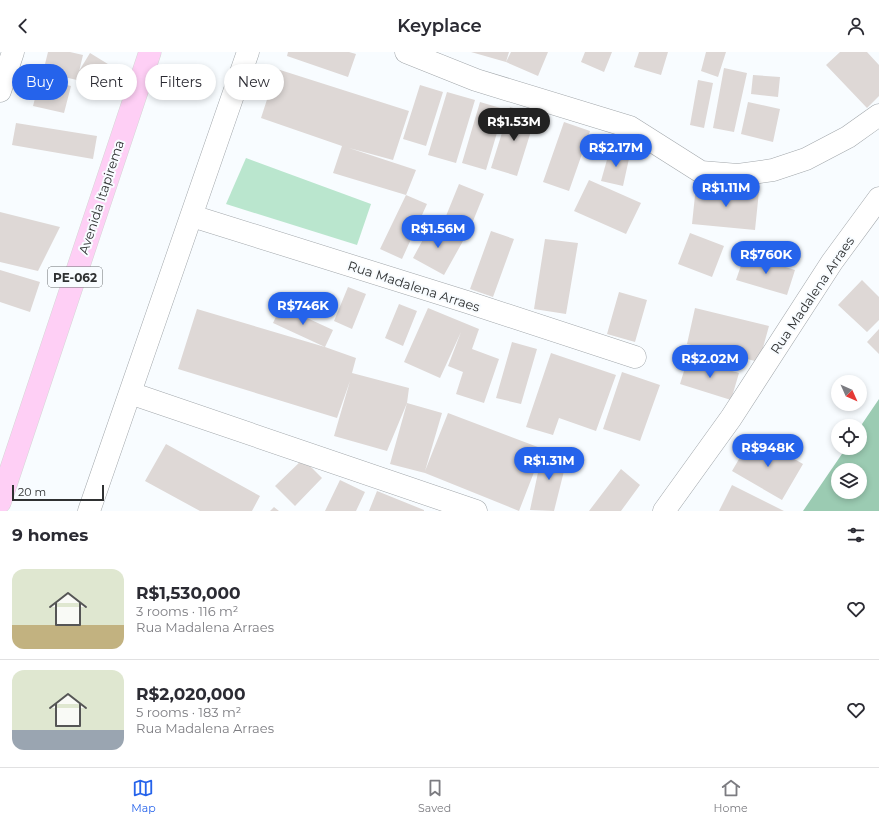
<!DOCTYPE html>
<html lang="en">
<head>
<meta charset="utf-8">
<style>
  :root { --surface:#fff; --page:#f7f7f7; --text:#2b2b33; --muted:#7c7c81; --line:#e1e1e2; --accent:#2563eb }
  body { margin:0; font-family:Montserrat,sans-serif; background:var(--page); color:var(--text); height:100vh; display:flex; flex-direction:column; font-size:15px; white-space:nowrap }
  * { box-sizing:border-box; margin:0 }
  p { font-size:13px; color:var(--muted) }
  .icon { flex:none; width:22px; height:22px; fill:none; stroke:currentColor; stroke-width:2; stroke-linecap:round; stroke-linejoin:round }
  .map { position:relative; height:459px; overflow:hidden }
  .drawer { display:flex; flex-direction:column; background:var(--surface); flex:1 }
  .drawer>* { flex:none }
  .guide { position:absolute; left:12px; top:12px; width:400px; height:36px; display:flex; gap:8px }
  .needle { width:26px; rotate:135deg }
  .tools { position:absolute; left:831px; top:323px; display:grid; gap:8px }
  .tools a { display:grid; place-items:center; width:36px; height:36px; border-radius:50%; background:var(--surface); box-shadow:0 2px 6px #0003; font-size:20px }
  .scale { position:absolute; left:12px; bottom:10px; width:92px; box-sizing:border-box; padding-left:4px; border:2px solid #2f3132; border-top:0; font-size:11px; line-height:14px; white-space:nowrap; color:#2f3132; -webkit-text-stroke:3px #f8fcff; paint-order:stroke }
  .price { position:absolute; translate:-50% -34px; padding:0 9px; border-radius:14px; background:var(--accent); color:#fff; font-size:13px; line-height:26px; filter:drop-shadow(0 1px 2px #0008) }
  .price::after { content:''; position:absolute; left:50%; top:24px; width:12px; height:9px; margin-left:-6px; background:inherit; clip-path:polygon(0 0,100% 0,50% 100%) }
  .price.current { background:#222; color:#fff }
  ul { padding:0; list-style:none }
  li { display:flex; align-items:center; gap:12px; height:100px; padding:0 12px }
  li+li { border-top:1px solid var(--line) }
  li span { display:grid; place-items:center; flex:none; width:112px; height:80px; border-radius:12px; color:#555 }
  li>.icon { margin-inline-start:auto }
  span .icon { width:48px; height:48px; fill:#fffc; stroke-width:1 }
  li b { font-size:17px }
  h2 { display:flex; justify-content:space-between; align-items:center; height:48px; padding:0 12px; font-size:17px }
  .pill { padding:0 14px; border-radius:18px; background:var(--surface); box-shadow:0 2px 6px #0003; font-size:14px; line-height:36px }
  .pill.current { background:var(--accent); color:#fff }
  header { display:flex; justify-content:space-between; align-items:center; height:52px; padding:0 12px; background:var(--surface); font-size:18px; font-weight:600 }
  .tab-bar { display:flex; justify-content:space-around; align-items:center; height:56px; border-top:1px solid var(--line); background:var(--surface); font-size:11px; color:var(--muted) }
  .tab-bar a { display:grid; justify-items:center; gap:2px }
  .tab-bar .current { color:var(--accent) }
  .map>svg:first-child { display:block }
</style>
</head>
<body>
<header><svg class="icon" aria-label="back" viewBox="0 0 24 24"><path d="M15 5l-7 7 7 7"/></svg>Keyplace<svg class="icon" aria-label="person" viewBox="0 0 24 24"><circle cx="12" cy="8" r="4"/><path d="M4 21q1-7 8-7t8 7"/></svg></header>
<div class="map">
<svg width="879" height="459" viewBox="0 0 879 459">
  <rect width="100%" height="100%" fill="#f8fcff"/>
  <path fill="#bae6ce" d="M 246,106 L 371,152 L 357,193 L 226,152 Z"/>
  <path fill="#9bcbb2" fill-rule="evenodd" d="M 879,347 L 879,459 L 803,459 L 846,396 L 860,396 L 860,375 ZM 838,418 L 860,418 L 860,440 L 838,440 Z"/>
  <path fill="#ded8d6" d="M 48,0 L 70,0 L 83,3 L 77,28 L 43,20 Z
    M 288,0 L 349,0 L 356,2 L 348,25 L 287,4 Z
    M 471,0 L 509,0 L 506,10 L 511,0 L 548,0 L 538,24 L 506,10 Z
    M 585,0 L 612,0 L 604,20 L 581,10 Z
    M 639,0 L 668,0 L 661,23 L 634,15 Z
    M 706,0 L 726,0 L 718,25 L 701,19 Z
    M 840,0 L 867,0 L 879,13 L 879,44 L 867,56 L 826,13 Z
    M 90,1 L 116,17 L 105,35 L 79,19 Z
    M 724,16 L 747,21 L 734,80 L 713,76 Z
    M 277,17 L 409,59 L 393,108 L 349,96 L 416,118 L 406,143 L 333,121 L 342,94 L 261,66 Z
    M 753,23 L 780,25 L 778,45 L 751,42 Z
    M 40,27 L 71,34 L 64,61 L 33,54 Z
    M 698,28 L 713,31 L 704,76 L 690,73 Z
    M 420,33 L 443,40 L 426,94 L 403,87 Z
    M 447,40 L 475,48 L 456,111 L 428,103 Z
    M 480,50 L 504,57 L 486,118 L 462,111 Z
    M 748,50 L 780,57 L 773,90 L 741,82 Z
    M 510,55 L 536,63 L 517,124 L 491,116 Z
    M 564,70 L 590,79 L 569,139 L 543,130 Z
    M 16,71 L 97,84 L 93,107 L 12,93 Z
    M 610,97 L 630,102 L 623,134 L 601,129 Z
    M 589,128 L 641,151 L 626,182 L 574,159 Z
    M 459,132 L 484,142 L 471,174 L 446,164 Z
    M 696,134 L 759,139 L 755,178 L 692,172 Z
    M 406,143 L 427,152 L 402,207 L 380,197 Z
    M 0,160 L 60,175 L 38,219 L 0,210 Z
    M 432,171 L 463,189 L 444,223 L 413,206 Z
    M 491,179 L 514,187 L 493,245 L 470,237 Z
    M 690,181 L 724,194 L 712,225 L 678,212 Z
    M 545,187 L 578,191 L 566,262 L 534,257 Z
    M 745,202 L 795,218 L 787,243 L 736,228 Z
    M 0,218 L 40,230 L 30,260 L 0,250 Z
    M 862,228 L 879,245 L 879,268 L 867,280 L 838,253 Z
    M 348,235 L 366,242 L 352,277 L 334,269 Z
    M 619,240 L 647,248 L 635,290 L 607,282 Z
    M 399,252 L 417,259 L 403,294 L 385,286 Z
    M 281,254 L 333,278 L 325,295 L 273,271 Z
    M 428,256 L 479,277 L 472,297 L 499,307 L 484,351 L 456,342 L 463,320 L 448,314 L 461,280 L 440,326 L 404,310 Z
    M 695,256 L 769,274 L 759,310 L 687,292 Z
    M 197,257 L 325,295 L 356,306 L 352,321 L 409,336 L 407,351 L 442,361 L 425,419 L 448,361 L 543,397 L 519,459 L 425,421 L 390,412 L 407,351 L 387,399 L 334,384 L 350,329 L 337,366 L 178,317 Z
    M 879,277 L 879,302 L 867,290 Z
    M 512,290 L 537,297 L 521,352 L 496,346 Z
    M 551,301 L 616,323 L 596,379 L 559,366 L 553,383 L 526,375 Z
    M 688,306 L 739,321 L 731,348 L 680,332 Z
    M 622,320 L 660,333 L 640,389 L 603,377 Z
    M 753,383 L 803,412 L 782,448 L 732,419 Z
    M 166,392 L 260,444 L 252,459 L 200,459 L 145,429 Z
    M 543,397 L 568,403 L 554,459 L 530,458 Z
    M 303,407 L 322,426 L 295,454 L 275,434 Z
    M 621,417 L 640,433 L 621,459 L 589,459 Z
    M 340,428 L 365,440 L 356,459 L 325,459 Z
    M 732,433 L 784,459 L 719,459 Z
    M 377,439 L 424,458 L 424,459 L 369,459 Z
    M 274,455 L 279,459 L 270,459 Z"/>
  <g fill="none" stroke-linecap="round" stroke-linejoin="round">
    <defs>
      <path id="street" d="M 406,0 L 476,28 L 630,75 L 701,120 L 738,123 L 773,118 L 806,107 L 848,85 L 879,63
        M 0,39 L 13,0
        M 192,164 L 467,250 L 635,305
        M 130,341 L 476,459
        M 89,459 L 248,0
        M 664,459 L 731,366 L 832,210 L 879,146"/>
      <path id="primary" d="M 0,450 L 150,0"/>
    </defs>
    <use href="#street" stroke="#a2a7ab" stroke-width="23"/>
    <use href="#primary" stroke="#d5d6d6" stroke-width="23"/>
    <use href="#street" stroke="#fff" stroke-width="22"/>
    <use href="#primary" stroke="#fecff5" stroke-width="22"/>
  </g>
  <g text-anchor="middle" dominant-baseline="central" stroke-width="4" stroke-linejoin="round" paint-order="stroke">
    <rect fill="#f8fcff" stroke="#6b6e70" stroke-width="1" x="48" y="215" width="54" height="20" rx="3"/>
    <g font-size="12" font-weight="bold" fill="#2f3132">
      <text x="75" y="225">PE-062</text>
    </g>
    <g font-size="13" fill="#2f3132" stroke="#f8fcff">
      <text transform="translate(101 145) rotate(-72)">Avenida Itapirema</text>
      <text transform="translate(414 234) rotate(18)">Rua Madalena Arraes</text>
      <text transform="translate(812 243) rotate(-56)">Rua Madalena Arraes</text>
    </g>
  </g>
</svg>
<div class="tools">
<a><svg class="needle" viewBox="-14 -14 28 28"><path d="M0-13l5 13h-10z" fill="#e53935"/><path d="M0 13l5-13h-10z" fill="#7c7c81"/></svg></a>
<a><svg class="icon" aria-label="locate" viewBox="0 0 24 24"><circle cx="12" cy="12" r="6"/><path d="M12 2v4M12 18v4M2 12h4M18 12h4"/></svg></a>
<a><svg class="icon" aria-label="layers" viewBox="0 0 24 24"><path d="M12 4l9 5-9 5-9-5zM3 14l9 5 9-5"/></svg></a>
</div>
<div class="scale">20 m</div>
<b class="price current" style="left:514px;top:90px">R$1.53M</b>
<b class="price" style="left:616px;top:116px">R$2.17M</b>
<b class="price" style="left:726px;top:156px">R$1.11M</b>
<b class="price" style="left:438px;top:197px">R$1.56M</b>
<b class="price" style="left:766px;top:223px">R$760K</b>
<b class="price" style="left:303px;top:274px">R$746K</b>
<b class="price" style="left:710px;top:327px">R$2.02M</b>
<b class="price" style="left:768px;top:416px">R$948K</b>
<b class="price" style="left:549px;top:429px">R$1.31M</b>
<div class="guide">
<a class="pill current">Buy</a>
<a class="pill">Rent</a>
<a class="pill">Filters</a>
<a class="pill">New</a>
</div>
</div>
<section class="drawer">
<h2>9 homes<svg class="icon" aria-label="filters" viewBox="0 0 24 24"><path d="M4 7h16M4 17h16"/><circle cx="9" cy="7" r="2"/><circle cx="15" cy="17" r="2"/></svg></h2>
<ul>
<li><span style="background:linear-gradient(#dfe7d0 70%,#c2b280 0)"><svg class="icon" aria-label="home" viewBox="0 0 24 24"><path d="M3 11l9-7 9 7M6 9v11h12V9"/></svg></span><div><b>R$1,530,000</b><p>3 rooms · 116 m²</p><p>Rua Madalena Arraes</p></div><svg class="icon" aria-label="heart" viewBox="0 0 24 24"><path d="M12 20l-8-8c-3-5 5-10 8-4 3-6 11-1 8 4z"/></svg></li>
<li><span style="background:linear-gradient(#dfe7d0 75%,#9aa5b1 0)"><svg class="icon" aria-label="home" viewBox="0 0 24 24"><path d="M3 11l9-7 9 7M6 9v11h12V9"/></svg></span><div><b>R$2,020,000</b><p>5 rooms · 183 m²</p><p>Rua Madalena Arraes</p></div><svg class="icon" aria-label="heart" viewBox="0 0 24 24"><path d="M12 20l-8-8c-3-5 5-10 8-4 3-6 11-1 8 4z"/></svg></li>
</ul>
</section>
<nav class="tab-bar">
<a class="current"><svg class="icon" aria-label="map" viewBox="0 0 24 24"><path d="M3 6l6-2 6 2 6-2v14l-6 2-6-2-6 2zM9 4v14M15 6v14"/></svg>Map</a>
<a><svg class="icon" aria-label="saved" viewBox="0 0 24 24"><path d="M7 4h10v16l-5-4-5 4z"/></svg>Saved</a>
<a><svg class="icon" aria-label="home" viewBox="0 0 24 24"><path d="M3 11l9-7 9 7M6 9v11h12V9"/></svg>Home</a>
</nav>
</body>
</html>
